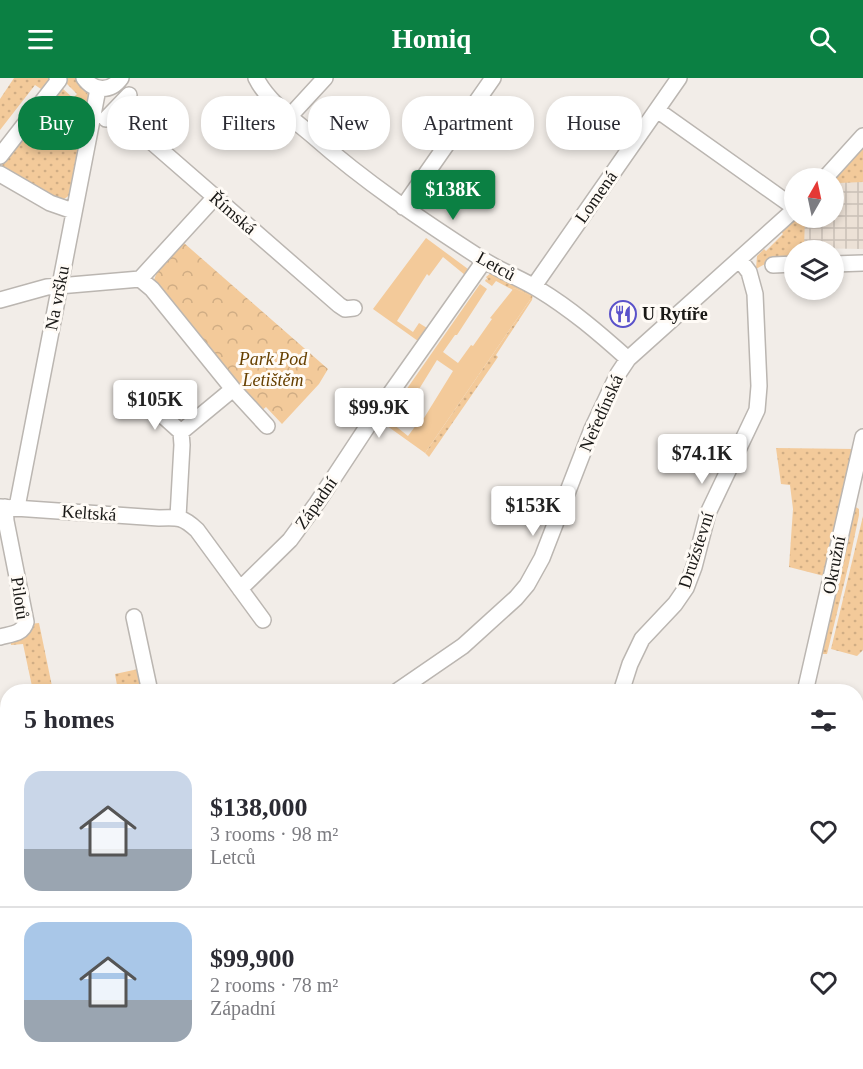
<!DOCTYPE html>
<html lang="en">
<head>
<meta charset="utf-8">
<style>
  :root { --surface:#fff; --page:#f7f7f7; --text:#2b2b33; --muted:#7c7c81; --line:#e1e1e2; --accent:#0b8043 }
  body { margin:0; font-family:Georgia,serif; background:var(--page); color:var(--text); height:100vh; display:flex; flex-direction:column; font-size:22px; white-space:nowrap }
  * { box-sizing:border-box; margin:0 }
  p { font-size:20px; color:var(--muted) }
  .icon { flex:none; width:33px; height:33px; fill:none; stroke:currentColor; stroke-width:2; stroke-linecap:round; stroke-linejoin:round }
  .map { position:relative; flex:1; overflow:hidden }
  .side { position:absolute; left:0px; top:606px; width:864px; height:386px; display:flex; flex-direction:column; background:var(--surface); border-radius:24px 24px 0 0; box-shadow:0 3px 9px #0003 }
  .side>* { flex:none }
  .hud { position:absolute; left:18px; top:18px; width:828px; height:54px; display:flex; gap:12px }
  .needle { width:39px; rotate:9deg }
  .controls { position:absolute; left:784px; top:90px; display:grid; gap:12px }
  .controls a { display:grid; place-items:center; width:60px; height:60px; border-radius:50%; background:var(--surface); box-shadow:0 3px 9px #0003; font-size:30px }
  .price { position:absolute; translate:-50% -51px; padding:0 14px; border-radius:6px; background:#fff; color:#222; font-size:20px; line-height:39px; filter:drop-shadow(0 2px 3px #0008) }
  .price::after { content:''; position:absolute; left:50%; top:36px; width:18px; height:14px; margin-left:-9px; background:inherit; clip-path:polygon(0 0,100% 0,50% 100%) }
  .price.selected { background:var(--accent); color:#fff }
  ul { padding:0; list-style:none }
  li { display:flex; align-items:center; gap:18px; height:150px; padding:0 24px }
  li+li { border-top:2px solid var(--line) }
  li span { display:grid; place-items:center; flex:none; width:168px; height:120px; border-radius:18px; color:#555 }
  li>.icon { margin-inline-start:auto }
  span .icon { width:72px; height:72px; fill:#fffc; stroke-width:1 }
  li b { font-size:26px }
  h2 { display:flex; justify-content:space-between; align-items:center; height:72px; padding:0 24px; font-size:26px }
  .tag { padding:0 21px; border-radius:24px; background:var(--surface); box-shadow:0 3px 9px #0003; font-size:21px; line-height:54px }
  .tag.selected { background:var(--accent); color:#fff }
  header { display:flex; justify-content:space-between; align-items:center; height:78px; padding:0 24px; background:var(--accent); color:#fff; font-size:27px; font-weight:800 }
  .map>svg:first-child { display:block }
</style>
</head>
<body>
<header><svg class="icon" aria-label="menu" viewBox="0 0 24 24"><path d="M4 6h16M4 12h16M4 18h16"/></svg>Homiq<svg class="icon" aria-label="search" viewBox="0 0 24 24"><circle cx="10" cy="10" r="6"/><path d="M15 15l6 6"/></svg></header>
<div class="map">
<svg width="863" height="991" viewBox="0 0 863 991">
  <defs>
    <pattern id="industrial-grid" width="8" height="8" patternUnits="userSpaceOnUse" patternTransform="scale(1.5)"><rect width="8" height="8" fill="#ece1d6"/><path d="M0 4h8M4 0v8" fill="none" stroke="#cac0b7"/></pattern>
    <pattern id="grass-dots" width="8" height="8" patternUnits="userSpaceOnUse" patternTransform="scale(1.5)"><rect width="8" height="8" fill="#f3ca9a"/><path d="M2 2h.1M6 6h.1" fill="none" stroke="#d0ad84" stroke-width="1.8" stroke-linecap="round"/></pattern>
    <pattern id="forest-crowns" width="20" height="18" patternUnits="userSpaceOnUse" patternTransform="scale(1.5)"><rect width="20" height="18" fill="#f3ca9a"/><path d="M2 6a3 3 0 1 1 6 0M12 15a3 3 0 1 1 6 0" fill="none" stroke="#d0ad84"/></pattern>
  </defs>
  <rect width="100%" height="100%" fill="#f2ede8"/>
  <path fill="url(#industrial-grid)" d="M 836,104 L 863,104 L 863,171 L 804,170 L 804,140 L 834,140 L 834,107 Z"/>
  <path fill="url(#grass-dots)" d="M 14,0 L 50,0 L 50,2 L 44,13 L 35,7 L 0,52 L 0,21 Z
    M 61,0 L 78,0 L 89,18 L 70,117 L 61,123 L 4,91 L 2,87 L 26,55 L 32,60 L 44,45 L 38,39 L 44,31 L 50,36 L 60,24 L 53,19 L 62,10 L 73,20 L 77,16 Z
    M 863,66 L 863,104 L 838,105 L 834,109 L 834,100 Z
    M 795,140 L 805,140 L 804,170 L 818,171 L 818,172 L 795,172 L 795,185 L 765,186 L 756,191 L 757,178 L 764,171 L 766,173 L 783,156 L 779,152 Z
    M 492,194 L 533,216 L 532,222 L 496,277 L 498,279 L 429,379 L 425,375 L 530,222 L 530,218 L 514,210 L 513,212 L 496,203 L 492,208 L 485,203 L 486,201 L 488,202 L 486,199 Z
    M 776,370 L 855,371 L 824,498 L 789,489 L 793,431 L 790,407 L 781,406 Z
    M 854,428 L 859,431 L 859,437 L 849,485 L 827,576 L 819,576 Z
    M 863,438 L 863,572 L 857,578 L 831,571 Z
    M 39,545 L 53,613 L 33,613 L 23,566 L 11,567 L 10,560 L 29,546 Z
    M 143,590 L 148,613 L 118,613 L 115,596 Z
    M 47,984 L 691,984 L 690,991 L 42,991 Z"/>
  <path fill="url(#forest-crowns)" d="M 184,165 L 328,291 L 319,306 L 282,346 L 266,329 L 261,333 L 152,207 L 157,194 Z
    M 0,737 L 8,738 L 7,809 L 0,811 Z"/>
  <path fill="#f3ca9a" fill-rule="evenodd" d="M 426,160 L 468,191 L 465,197 L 443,179 L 429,198 L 427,196 L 397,243 L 413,254 L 419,245 L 427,250 L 418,263 L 373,231 Z
    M 480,206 L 487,211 L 457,257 L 455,257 L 443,274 L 458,285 L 471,267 L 473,268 L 492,241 L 490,240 L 514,210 L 531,218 L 530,222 L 425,375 L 383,345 ZM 437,282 L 453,293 L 424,340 L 422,339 L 408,358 L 393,346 L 406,328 L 408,329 Z
    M 7,809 L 8,984 L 22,984 L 18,991 L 0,991 L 0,811 Z"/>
  <path fill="#c18637" d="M 7,686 L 8,686 L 7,738 L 0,737 L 0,687 Z"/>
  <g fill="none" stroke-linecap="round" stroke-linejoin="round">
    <defs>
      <path id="minor" d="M 84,0 C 94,14 111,14 121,0
        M 256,0 C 268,24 293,41 313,58 C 365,104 423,143 482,181 C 500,193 520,200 538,211 C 571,231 599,255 628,281
        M 115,32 L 339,227 L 345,231 L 354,230
        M 657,32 L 795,130
        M 290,38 L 325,0
        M 106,41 L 129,17
        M 0,78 L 59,2 L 57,0
        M 0,96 L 50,125 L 73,133
        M 825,100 L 863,58
        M 403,129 L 493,0
        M 834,186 L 863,185
        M 773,187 L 795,186
        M 140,201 L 215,119
        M 534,208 L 679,0
        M 0,222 L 47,209 L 140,201 L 152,211 L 233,311 L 267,348
        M 152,328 L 181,354
        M 0,429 L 159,440 C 179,439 183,439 197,452 L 263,542
        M 17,429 L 98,11
        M 178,439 L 182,367 L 181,354 L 233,311
        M 240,511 L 290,462 L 317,425 L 373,340 L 484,183
        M 134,539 L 150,614
        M 0,559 C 11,556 23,556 26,544 L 6,443 L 5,429
        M 396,614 L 463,568 L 516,520 L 527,507 L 542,480 L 592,351 L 618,296 L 628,281 L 795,131
        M 621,614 L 630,586 L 642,561 L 675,526 L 686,510 L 694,489 L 708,435 L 757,332 L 759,308 L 755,216 L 749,194 L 740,182
        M 805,614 C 825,529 843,444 863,359
        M 856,949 L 863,949
        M 716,991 L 718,984
        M 783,991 L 785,984"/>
    </defs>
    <use href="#minor" stroke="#bbb6b1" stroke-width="18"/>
    <use href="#minor" stroke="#fff" stroke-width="15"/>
  </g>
  <defs>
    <symbol id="restaurant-ring" viewBox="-11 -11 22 22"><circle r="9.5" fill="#fffbf6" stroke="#5a52ca" stroke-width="1.5"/><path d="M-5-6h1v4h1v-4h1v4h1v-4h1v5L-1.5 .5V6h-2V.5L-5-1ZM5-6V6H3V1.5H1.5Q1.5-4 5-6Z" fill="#5a52ca"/></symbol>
  </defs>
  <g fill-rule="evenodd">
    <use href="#restaurant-ring" x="608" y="221" width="30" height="30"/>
  </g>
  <g text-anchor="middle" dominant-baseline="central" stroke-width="6" stroke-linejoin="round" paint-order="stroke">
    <g font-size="18" fill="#191816" stroke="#fffbf6">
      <text transform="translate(596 119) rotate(-55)">Lomená</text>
      <text transform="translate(233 135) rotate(41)">Římská</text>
      <text transform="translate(496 188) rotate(29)">Letců</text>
      <text transform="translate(57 220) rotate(-79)">Na vršku</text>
      <text transform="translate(601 335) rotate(-66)">Neředínská</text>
      <text transform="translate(316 425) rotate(-55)">Západní</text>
      <text transform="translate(89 435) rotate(4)">Keltská</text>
      <text transform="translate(696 472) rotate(-72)">Družstevní</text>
      <text transform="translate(834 487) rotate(-79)">Okružní</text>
      <text transform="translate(20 520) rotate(82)">Pilotů</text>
    </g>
    <g font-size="18" font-weight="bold" fill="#191816" stroke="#fffbf6" text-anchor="start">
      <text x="642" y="236">U Rytíře</text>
    </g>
    <g font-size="18" font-style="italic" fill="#674000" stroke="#fffbf6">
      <text x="273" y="281">Park Pod<tspan x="273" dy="21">Letištěm</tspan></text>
    </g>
  </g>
</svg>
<div class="controls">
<a><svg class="needle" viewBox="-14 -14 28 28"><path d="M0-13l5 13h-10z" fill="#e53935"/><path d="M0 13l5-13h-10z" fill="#7c7c81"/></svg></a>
<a><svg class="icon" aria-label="layers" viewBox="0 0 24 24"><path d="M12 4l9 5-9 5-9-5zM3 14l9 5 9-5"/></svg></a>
</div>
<b class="price selected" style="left:453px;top:143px">$138K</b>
<b class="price" style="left:155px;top:353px">$105K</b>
<b class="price" style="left:379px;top:361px">$99.9K</b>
<b class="price" style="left:702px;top:407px">$74.1K</b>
<b class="price" style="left:533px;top:459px">$153K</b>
<div class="hud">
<a class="tag selected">Buy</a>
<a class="tag">Rent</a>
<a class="tag">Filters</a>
<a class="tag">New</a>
<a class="tag">Apartment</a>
<a class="tag">House</a>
</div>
<section class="side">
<h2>5 homes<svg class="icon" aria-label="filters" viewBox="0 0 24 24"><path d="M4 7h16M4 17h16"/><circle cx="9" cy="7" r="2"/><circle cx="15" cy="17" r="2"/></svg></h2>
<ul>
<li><span style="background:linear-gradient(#c9d6e8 65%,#9aa5b1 0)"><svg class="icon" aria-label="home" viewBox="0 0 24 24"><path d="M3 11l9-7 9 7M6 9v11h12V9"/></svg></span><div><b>$138,000</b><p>3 rooms · 98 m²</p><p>Letců</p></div><svg class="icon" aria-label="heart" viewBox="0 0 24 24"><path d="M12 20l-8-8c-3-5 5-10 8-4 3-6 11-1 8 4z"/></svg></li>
<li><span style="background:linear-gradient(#a9c7e8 65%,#9aa5b1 0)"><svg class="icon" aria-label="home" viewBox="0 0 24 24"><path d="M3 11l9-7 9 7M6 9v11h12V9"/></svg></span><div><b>$99,900</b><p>2 rooms · 78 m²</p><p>Západní</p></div><svg class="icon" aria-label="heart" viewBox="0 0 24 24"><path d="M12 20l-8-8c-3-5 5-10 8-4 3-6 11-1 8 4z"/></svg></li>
</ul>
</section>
</div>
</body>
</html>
